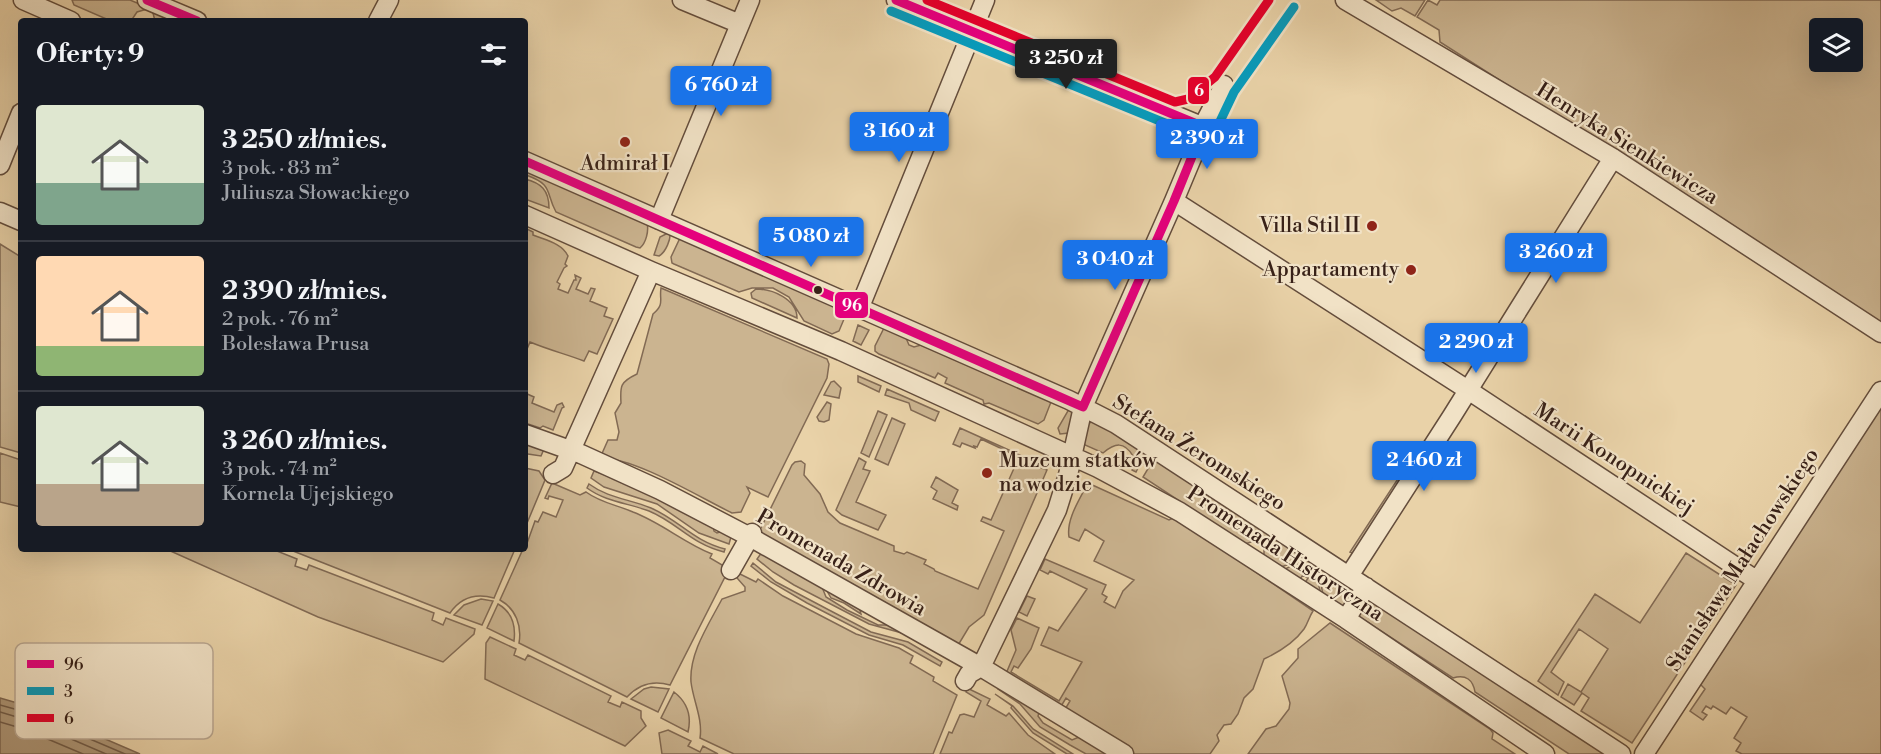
<!DOCTYPE html>
<html lang="pl">
<head>
<meta charset="utf-8">
<style>
  :root { --surface:#171b24; --page:#20242c; --text:#f1f3f6; --muted:#9ea1a6; --line:#363941; --accent:#1a73e8 }
  body { margin:0; font-family:"Libre Bodoni",serif; background:var(--page); color:var(--text); height:100vh; display:flex; flex-direction:column; font-size:22px; white-space:nowrap }
  * { box-sizing:border-box; margin:0 }
  p { font-size:20px; color:var(--muted) }
  .icon { flex:none; width:33px; height:33px; fill:none; stroke:currentColor; stroke-width:2; stroke-linecap:round; stroke-linejoin:round }
  .map { position:relative; flex:1; overflow:hidden }
  .drawer { position:absolute; left:18px; top:18px; width:510px; height:534px; display:flex; flex-direction:column; background:var(--surface); border-radius:6px; box-shadow:0 6px 24px #0002 }
  .drawer>* { flex:none }
  .tools { position:absolute; left:1809px; top:18px; display:grid; gap:12px }
  .tools a { display:grid; place-items:center; width:54px; height:54px; border-radius:6px; background:var(--surface); box-shadow:0 6px 24px #0002; font-size:30px }
  .price { position:absolute; translate:-50% -51px; padding:0 14px; border-radius:6px; background:var(--accent); color:#fff; font-size:20px; line-height:39px; filter:drop-shadow(0 2px 3px #0008) }
  .price::after { content:''; position:absolute; left:50%; top:36px; width:18px; height:14px; margin-left:-9px; background:inherit; clip-path:polygon(0 0,100% 0,50% 100%) }
  .price.on { background:#222; color:#fff }
  ul { padding:0; list-style:none }
  li { display:flex; align-items:center; gap:18px; height:150px; padding:0 18px }
  li+li { border-top:2px solid var(--line) }
  li span { display:grid; place-items:center; flex:none; width:168px; height:120px; border-radius:6px; color:#555 }
  li>.icon { margin-inline-start:auto }
  span .icon { width:72px; height:72px; fill:#fffc; stroke-width:1 }
  li b { font-size:26px }
  h2 { display:flex; justify-content:space-between; align-items:center; height:72px; padding:0 18px; font-size:26px }
  .map>svg:first-child { display:block }
</style>
</head>
<body>
<div class="map">
<svg width="1881" height="754" viewBox="0 0 1881 754">
  <rect width="100%" height="100%" fill="#e9d2a8"/>
  <filter id="stains"><feTurbulence type="fractalNoise" baseFrequency=".00333" numOctaves="4"/><feColorMatrix values="0 0 0 0 .2 0 0 0 0 .09 0 0 0 0 .02 0 0 0 .5 -.17"/></filter>
  <radialGradient id="worn" r=".72"><stop offset=".6" stop-color="#630" stop-opacity="0"/><stop offset="1" stop-color="#630" stop-opacity=".3"/></radialGradient>
  <path fill="#cbb490" stroke="#826a54" stroke-width="1.5" fill-rule="evenodd" d="M 72,0 L 130,0 L 180,21 L 155,21 L 153,13 L 147,9 L 137,12 L 131,21 L 111,21 L 74,5 Z
    M 1376,0 L 1425,0 L 1415,16 L 1401,8 L 1392,11 Z
    M 1428,0 L 1437,5 L 1440,0 L 1881,0 L 1881,323 L 1440,42 L 1439,30 L 1417,17 ZM 1820,28 L 1852,28 L 1852,62 L 1820,62 Z
    M 525,170 L 647,223 C 649,231 646,243 640,248 L 636,247 L 556,212 C 545,192 554,185 526,175 Z
    M 525,179 C 541,183 549,190 549,208 L 525,199 Z
    M 525,228 L 533,232 L 533,235 C 545,240 562,243 568,256 L 565,264 L 567,266 L 564,268 L 557,282 L 560,284 L 558,289 L 568,293 L 574,280 L 576,280 L 575,275 L 581,278 L 576,289 L 588,294 L 591,288 L 595,289 L 590,301 L 607,308 L 604,316 L 613,319 L 597,354 L 589,351 L 584,361 C 566,354 549,350 530,342 L 525,354 Z
    M 670,232 C 671,239 666,252 659,256 L 654,255 L 660,237 Z
    M 680,238 L 847,312 L 839,331 L 832,334 L 804,321 L 789,297 L 773,288 L 752,288 L 739,292 L 674,264 L 672,263 L 671,257 Z
    M 0,244 L 21,257 L 21,453 L 0,447 Z
    M 661,288 L 827,359 L 829,364 L 827,378 L 768,497 L 747,487 L 750,493 L 741,512 L 732,513 C 699,497 634,457 600,458 L 608,440 L 617,440 L 619,432 L 615,413 L 621,403 C 620,386 620,382 637,374 L 653,314 C 665,304 659,300 661,288 Z
    M 756,289 C 772,289 797,299 797,318 L 752,298 L 751,293 Z
    M 858,325 L 869,330 L 861,345 L 853,341 Z
    M 884,328 L 906,338 L 909,345 L 914,347 L 921,345 L 1051,402 L 1044,420 L 1038,424 L 989,403 L 984,404 L 983,400 L 945,383 L 947,378 L 938,373 L 935,378 L 879,354 L 875,351 L 875,346 Z
    M 858,376 L 881,386 L 879,392 L 858,382 Z
    M 834,381 L 841,388 L 839,398 L 824,395 L 831,382 Z
    M 887,389 L 939,412 L 935,421 L 911,410 L 909,403 L 885,395 Z
    M 525,393 L 534,397 L 532,403 L 554,412 L 557,405 L 562,403 L 564,407 L 562,408 L 553,430 L 543,426 L 540,428 L 525,423 Z
    M 827,402 L 831,404 L 829,420 L 824,422 L 819,421 L 817,417 Z
    M 1881,406 L 1881,754 L 1742,754 L 1736,751 L 1741,743 L 1734,738 L 1747,717 L 1731,707 L 1726,714 L 1713,706 L 1711,709 L 1706,706 L 1702,712 L 1707,715 L 1703,720 L 1690,711 L 1705,689 L 1700,684 Z
    M 1069,409 L 1073,412 L 1069,433 L 1060,434 L 1058,428 Z
    M 878,411 L 887,415 L 869,457 L 861,453 Z
    M 892,418 L 905,424 L 888,465 L 875,459 Z
    M 1096,420 L 1355,588 L 1346,606 L 1341,605 L 1323,594 C 1320,572 1302,558 1281,567 L 1264,556 L 1264,549 L 1261,544 L 1254,541 L 1245,544 L 1143,477 L 1149,467 L 1144,464 L 1140,464 L 1136,472 L 1132,470 L 1133,456 C 1124,441 1115,443 1103,453 L 1085,445 L 1082,441 L 1087,424 Z
    M 960,428 L 1040,464 L 1039,467 L 1047,470 L 984,615 L 969,627 L 957,647 L 757,536 L 792,465 L 795,462 L 801,461 L 805,464 L 804,475 L 820,494 L 828,512 L 840,523 L 894,546 L 894,551 L 904,554 L 907,552 L 926,560 L 924,564 L 934,569 L 935,571 L 978,589 L 1004,531 L 981,521 L 983,517 L 991,520 L 1019,457 L 981,439 L 977,447 L 974,446 L 975,448 L 962,443 L 960,447 L 953,444 Z
    M 525,440 L 544,449 L 541,456 L 528,454 L 525,451 Z
    M 0,453 L 21,460 L 21,507 L 0,502 Z
    M 859,458 L 866,462 L 863,469 L 870,471 L 856,502 L 886,515 L 878,530 L 842,515 L 836,510 Z
    M 1407,465 L 1410,465 L 1353,553 L 1350,552 Z
    M 525,468 L 539,471 L 545,480 L 525,528 Z
    M 594,471 L 619,480 L 713,526 L 714,531 L 717,533 L 723,531 L 731,537 L 729,544 L 699,533 L 657,504 L 604,487 L 591,478 Z
    M 936,477 L 958,490 L 952,503 L 958,506 L 957,510 L 933,499 L 937,491 L 931,487 Z
    M 552,483 L 580,495 L 586,492 C 601,503 617,505 633,512 C 662,523 684,543 712,554 L 710,558 L 729,569 L 670,685 C 653,680 639,684 627,697 L 519,643 C 522,626 516,609 500,600 L 523,549 L 525,549 L 535,521 L 538,522 L 543,512 L 556,517 L 563,500 L 549,496 L 548,499 L 545,498 Z
    M 1088,483 L 1169,520 L 1175,517 L 1313,611 C 1309,617 1308,623 1304,629 C 1294,643 1279,652 1264,659 L 1253,689 L 1244,698 L 1238,714 L 1231,724 L 1224,725 L 1217,735 L 1219,741 L 1210,754 L 1134,754 L 1064,711 L 1070,701 L 1066,698 L 1060,708 L 1005,676 L 1016,650 L 1011,630 L 1017,618 L 1039,628 L 1031,649 L 1018,668 L 1014,666 L 1011,672 L 1059,701 L 1082,662 L 1041,645 L 1049,627 L 1058,631 L 1087,589 L 1050,571 L 1048,574 L 1040,570 L 1045,559 L 1106,585 L 1102,594 L 1107,597 L 1104,602 L 1115,608 L 1123,591 L 1134,580 L 1094,561 L 1104,541 L 1085,529 L 1079,541 L 1069,537 C 1066,519 1080,499 1088,483 Z
    M 589,484 C 608,498 629,499 651,508 C 679,520 693,541 725,549 L 724,552 C 691,544 678,523 649,511 C 628,503 606,502 587,488 Z
    M 166,549 L 272,549 L 297,559 L 295,566 L 307,570 L 309,565 L 434,613 L 432,620 L 443,625 L 446,618 L 475,629 L 474,634 L 443,662 L 318,617 Z
    M 288,549 L 515,549 L 494,598 C 476,593 461,597 450,613 Z
    M 762,552 L 820,582 L 826,597 L 847,610 L 878,625 L 897,625 L 902,633 L 869,624 L 794,585 L 773,572 L 757,559 Z
    M 1686,553 L 1736,585 L 1632,743 L 1581,711 L 1589,698 L 1582,693 L 1574,705 L 1561,697 L 1568,684 L 1581,692 L 1608,649 L 1579,629 L 1551,672 L 1564,682 L 1558,695 L 1538,681 L 1595,594 L 1640,623 Z
    M 753,563 L 776,582 L 829,610 L 871,632 L 908,642 L 942,662 L 940,666 L 903,645 L 869,635 L 807,603 L 771,582 L 751,566 Z
    M 1291,566 C 1306,567 1317,574 1320,590 L 1318,591 L 1305,583 L 1308,578 L 1303,575 L 1300,579 L 1285,569 Z
    M 736,572 L 756,582 L 758,579 L 783,596 L 856,634 L 899,648 L 913,656 L 910,663 L 934,677 L 933,681 L 957,695 L 933,754 L 734,754 L 700,738 C 703,719 693,700 691,682 C 689,653 709,624 722,599 L 745,591 L 745,587 L 737,578 Z
    M 823,584 L 859,606 L 861,614 L 844,603 L 831,598 Z
    M 1027,596 L 1035,599 L 1027,616 L 1019,612 Z
    M 1365,597 L 1609,754 L 1569,754 L 1475,692 C 1473,680 1466,674 1453,678 L 1358,616 Z
    M 481,599 L 493,601 L 482,625 L 454,615 L 464,605 Z
    M 498,604 C 512,612 516,625 514,641 L 487,628 Z
    M 1330,623 L 1490,729 L 1493,733 L 1492,739 L 1515,754 L 1248,754 L 1266,729 L 1276,726 L 1289,709 L 1290,703 L 1282,676 L 1298,658 L 1298,649 Z
    M 490,637 L 516,649 L 514,655 L 525,660 L 528,655 L 611,696 L 608,702 L 620,707 L 622,702 L 641,711 L 641,718 L 646,726 L 625,746 L 485,679 L 486,643 Z
    M 1000,685 L 1040,709 L 1038,716 L 1043,723 L 1072,740 L 1079,737 L 1113,754 L 1086,754 L 1070,745 L 1040,727 L 1020,704 L 998,689 Z
    M 651,687 L 669,689 L 658,712 L 631,699 L 644,689 Z
    M 967,688 L 990,699 L 987,705 L 1006,716 L 1009,713 L 1028,735 L 1055,754 L 940,754 L 949,732 L 952,733 L 960,715 L 964,714 L 974,717 L 981,701 L 966,692 Z
    M 674,692 C 687,702 692,715 688,732 L 661,718 Z
    M 995,694 L 1013,706 L 1033,729 L 1073,754 L 1067,754 L 1033,733 L 1011,708 L 1012,706 Z
    M 668,730 L 691,741 L 688,746 L 700,752 L 703,746 L 718,754 L 662,754 L 659,733 Z"/>
  <path fill="#ad9677" stroke="#7e6751" stroke-width="1.5" d="M 0,698 L 31,707 L 140,754 L 0,754 Z"/>
  <g fill="none" stroke-linecap="round" stroke-linejoin="round">
    <path stroke="#725c48" stroke-width="1.5" d="M 0,705 L 29,713 L 125,754
      M 0,712 L 27,720 L 106,754
      M 0,722 L 24,729 L 83,754"/>
    <defs>
      <path id="minor" d="M 23,0 L 71,21
        M 147,0 L 197,21
        M 682,0 L 740,24
        M 896,0 L 1204,127
        M 1345,0 L 1613,158 L 1881,333
        M 378,21 L 389,0
        M 525,161 L 1069,400 L 1116,424 L 1621,754
        M 0,165 L 21,113
        M 1174,201 L 1468,390 L 1756,580
        M 0,212 L 21,221
        M 525,215 L 651,271 L 841,351 L 1098,468 L 1180,512 L 1346,619 L 1545,754
        M 659,220 L 750,0
        M 859,309 L 985,0
        M 525,434 L 581,454 L 660,490 L 750,537 L 981,667 L 1124,754
        M 553,474 L 563,468 L 651,271
        M 731,570 L 752,533
        M 1349,576 L 1452,416 L 1613,158
        M 1346,619 L 1366,587
        M 965,681 L 969,674 L 981,667 L 1057,510 L 1068,475 L 1083,407 L 1174,201 L 1202,134 L 1207,118 L 1224,85
        M 1644,754 L 1881,391"/>
    </defs>
    <use href="#minor" stroke="#644d3c" stroke-width="21"/>
    <use href="#minor" stroke="#f1e2c6" stroke-width="18"/>
    <defs>
      <path id="bus-1" d="M 147,0 L 197,21
        M 525,161 L 1083,407 L 1174,201 L 1204,127 L 896,0"/>
      <path id="bus-2" d="M 891,11 L 1204,139 L 1214,134 L 1234,92 L 1294,7"/>
      <path id="bus-3" d="M 927,0 L 1175,102 L 1188,99 L 1215,77 L 1269,0"/>
    </defs>
    <use href="#bus-1" stroke="#f1e2c6" stroke-width="14"/>
    <use href="#bus-2" stroke="#f1e2c6" stroke-width="14"/>
    <use href="#bus-3" stroke="#f1e2c6" stroke-width="14"/>
    <use href="#bus-1" stroke="#e5007d" stroke-width="9"/>
    <use href="#bus-2" stroke="#069bbc" stroke-width="9"/>
    <use href="#bus-3" stroke="#e4002b" stroke-width="9"/>
  </g>
  <g fill="#8f2418" stroke="#f1e2c6" stroke-width="2">
    <circle cx="625" cy="142" r="6"/>
    <circle cx="1372" cy="226" r="6"/>
    <circle cx="1411" cy="270" r="6"/>
    <circle cx="987" cy="473" r="6"/>
  </g>
  <circle fill="#382118" stroke="#f1e2c6" stroke-width="2" cx="818" cy="290" r="5"/>
  <g text-anchor="middle" dominant-baseline="central" stroke-width="4.5" stroke-linejoin="round" paint-order="stroke">
    <g font-size="21" fill="#382118" stroke="#f1e2c6">
      <text transform="translate(1627 144) rotate(32)">Henryka Sienkiewicza</text>
      <text transform="translate(1199 453) rotate(32)">Stefana Żeromskiego</text>
      <text transform="translate(1614 459) rotate(33)">Marii Konopnickiej</text>
      <text transform="translate(1285 554) rotate(33)">Promenada Historyczna</text>
      <text transform="translate(1743 560) rotate(-57)">Stanisława Małachowskiego</text>
      <text transform="translate(841 563) rotate(30)">Promenada Zdrowia</text>
    </g>
    <g font-size="21" fill="#382118" stroke="#f1e2c6" text-anchor="end">
      <text x="625" y="164" text-anchor="middle">Admirał I</text>
      <text x="1360" y="226">Villa Stil II</text>
      <text x="1399" y="270">Appartamenty</text>
      <text x="999" y="461" text-anchor="start">Muzeum statków<tspan x="999" dy="24">na wodzie</tspan></text>
    </g>
  </g>
  <rect x="15" y="643" width="198" height="96" rx="9" fill="#f1e2c6" stroke="#baa892" stroke-width="1.5"/>
  <rect x="27" y="660" width="27" height="8" fill="#e5007d"/>
  <rect x="27" y="687" width="27" height="8" fill="#069bbc"/>
  <rect x="27" y="714" width="27" height="8" fill="#e4002b"/>
  <g font-size="16" fill="#382118">
    <text x="64" y="670">96</text>
    <text x="64" y="697">3</text>
    <text x="64" y="724">6</text>
  </g>
  <g stroke="#f1e2c6" stroke-width="2">
    <rect x="1187" y="76" width="23" height="29" rx="6" fill="#e4002b"/>
    <rect x="834" y="291" width="35" height="28" rx="6" fill="#e5007d"/>
  </g>
  <g font-size="16" text-anchor="middle" font-weight="bold" fill="#fff">
    <text x="1199" y="96">6</text>
    <text x="852" y="311">96</text>
  </g>
  <rect width="100%" height="100%" filter="url(#stains)"/>
  <rect width="100%" height="100%" fill="url(#worn)"/>
</svg>
<div class="tools">
<a><svg class="icon" aria-label="layers" viewBox="0 0 24 24"><path d="M12 4l9 5-9 5-9-5zM3 14l9 5 9-5"/></svg></a>
</div>
<b class="price on" style="left:1066px;top:90px">3 250 zł</b>
<b class="price" style="left:721px;top:117px">6 760 zł</b>
<b class="price" style="left:899px;top:163px">3 160 zł</b>
<b class="price" style="left:1207px;top:170px">2 390 zł</b>
<b class="price" style="left:811px;top:268px">5 080 zł</b>
<b class="price" style="left:1556px;top:284px">3 260 zł</b>
<b class="price" style="left:1115px;top:291px">3 040 zł</b>
<b class="price" style="left:1476px;top:374px">2 290 zł</b>
<b class="price" style="left:1424px;top:492px">2 460 zł</b>
<section class="drawer">
<h2>Oferty: 9<svg class="icon" aria-label="filters" viewBox="0 0 24 24"><path d="M4 7h16M4 17h16"/><circle cx="9" cy="7" r="2"/><circle cx="15" cy="17" r="2"/></svg></h2>
<ul>
<li><span style="background:linear-gradient(#dfe7d0 65%,#7fa58c 0)"><svg class="icon" aria-label="home" viewBox="0 0 24 24"><path d="M3 11l9-7 9 7M6 9v11h12V9"/></svg></span><div><b>3 250 zł/mies.</b><p>3 pok. · 83 m²</p><p>Juliusza Słowackiego</p></div></li>
<li><span style="background:linear-gradient(#ffd9b3 75%,#8fb573 0)"><svg class="icon" aria-label="home" viewBox="0 0 24 24"><path d="M3 11l9-7 9 7M6 9v11h12V9"/></svg></span><div><b>2 390 zł/mies.</b><p>2 pok. · 76 m²</p><p>Bolesława Prusa</p></div></li>
<li><span style="background:linear-gradient(#dfe7d0 65%,#b9a48a 0)"><svg class="icon" aria-label="home" viewBox="0 0 24 24"><path d="M3 11l9-7 9 7M6 9v11h12V9"/></svg></span><div><b>3 260 zł/mies.</b><p>3 pok. · 74 m²</p><p>Kornela Ujejskiego</p></div></li>
</ul>
</section>
</div>
</body>
</html>
